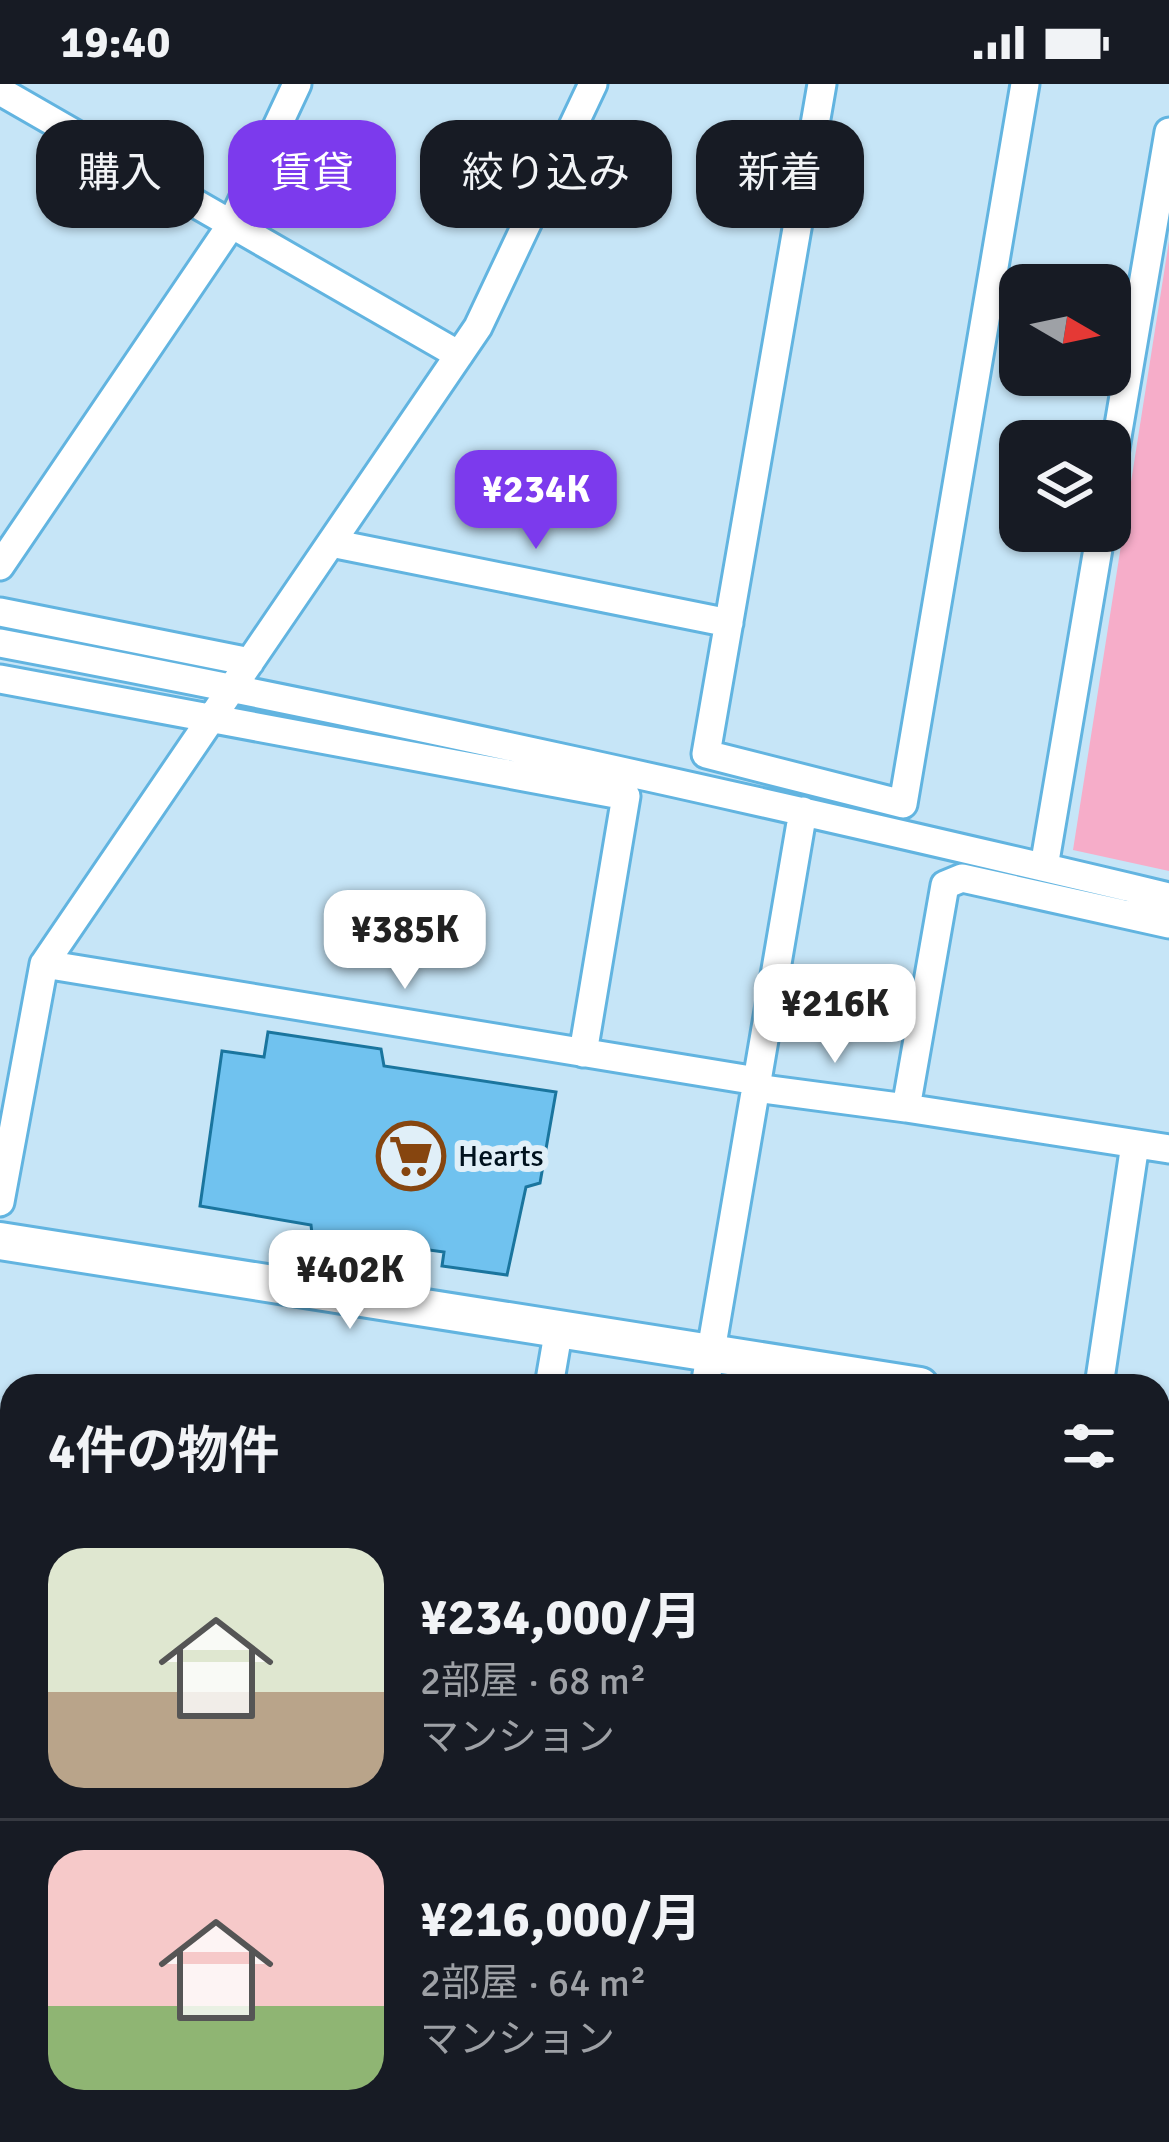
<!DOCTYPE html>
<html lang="ja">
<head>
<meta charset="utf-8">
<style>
  :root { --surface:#171b24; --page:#20242c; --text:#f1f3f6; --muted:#9ea1a6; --line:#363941; --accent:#7c3aed }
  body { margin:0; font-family:Signika,"Noto Sans JP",sans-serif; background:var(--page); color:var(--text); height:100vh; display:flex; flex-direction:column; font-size:45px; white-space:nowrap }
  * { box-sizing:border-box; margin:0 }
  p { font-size:39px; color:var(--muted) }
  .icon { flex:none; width:66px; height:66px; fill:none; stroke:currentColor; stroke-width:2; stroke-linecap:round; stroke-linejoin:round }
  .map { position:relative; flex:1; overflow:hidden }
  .drawer { position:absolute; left:0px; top:1290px; width:1170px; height:768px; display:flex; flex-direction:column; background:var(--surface); border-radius:36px 36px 0 0; box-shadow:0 3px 9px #0004 }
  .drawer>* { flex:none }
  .hud { position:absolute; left:36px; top:36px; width:1098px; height:108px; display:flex; gap:24px }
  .needle { width:78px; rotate:99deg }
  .buttons { position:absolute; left:999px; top:180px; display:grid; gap:24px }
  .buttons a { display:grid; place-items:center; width:132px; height:132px; border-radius:24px; background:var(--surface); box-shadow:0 3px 9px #0004; font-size:60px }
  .price { position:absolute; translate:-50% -102px; padding:0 27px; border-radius:24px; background:#fff; color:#222; font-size:39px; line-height:78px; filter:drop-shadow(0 3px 6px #0008) }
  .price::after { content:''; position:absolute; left:50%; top:72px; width:36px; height:27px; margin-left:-18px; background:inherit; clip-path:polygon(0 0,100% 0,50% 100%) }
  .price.on { background:var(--accent); color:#fff }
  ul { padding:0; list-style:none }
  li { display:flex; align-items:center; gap:36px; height:300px; padding:0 48px }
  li+li { border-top:3px solid var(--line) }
  li span { display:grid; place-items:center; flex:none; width:336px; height:240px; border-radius:36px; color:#555 }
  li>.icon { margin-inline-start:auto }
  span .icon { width:144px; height:144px; fill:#fffc; stroke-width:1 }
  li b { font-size:51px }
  h2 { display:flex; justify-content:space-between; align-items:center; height:144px; padding:0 48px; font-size:51px }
  .tag { padding:0 42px; border-radius:36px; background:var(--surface); box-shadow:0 3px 9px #0004; font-size:42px; line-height:108px }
  .tag.on { background:var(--accent); color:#fff }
  .status { display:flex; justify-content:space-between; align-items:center; height:84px; padding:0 60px; background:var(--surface); direction:ltr }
  .status svg { height:33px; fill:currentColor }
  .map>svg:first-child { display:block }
</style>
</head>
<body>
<div class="status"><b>19:40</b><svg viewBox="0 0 49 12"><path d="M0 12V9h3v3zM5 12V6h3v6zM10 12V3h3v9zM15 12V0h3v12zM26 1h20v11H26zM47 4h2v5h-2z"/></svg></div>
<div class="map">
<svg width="1169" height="2058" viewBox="0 0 1169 2058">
  <rect width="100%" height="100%" fill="#c6e5f7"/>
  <path fill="#aadefc" d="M 0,1481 L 12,1483 L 12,2046 L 557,2046 L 554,2058 L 0,2058 Z"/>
  <path fill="#f6adc9" d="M 1169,157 L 1169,787 L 1073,766 Z
    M 1158,1640 L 1169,1642 L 1169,1899 L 1158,1897 Z"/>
  <path fill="#70c2ef" stroke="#1a759e" stroke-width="3" d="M 268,948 L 381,965 L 384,982 L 556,1008 L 540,1099 L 526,1103 L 507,1191 L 442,1182 L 444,1168 L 312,1150 L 311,1141 L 200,1122 L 222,967 L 264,973 Z"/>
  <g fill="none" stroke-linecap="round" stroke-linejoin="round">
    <defs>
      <path id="street" d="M 822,0 L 706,670 L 903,720 L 1025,0
        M 0,7 L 459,271
        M 1110,394 L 1169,48
        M 331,459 L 729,539
        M 0,482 L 231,141 L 297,0
        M 0,528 L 250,578
        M 0,559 C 392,633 781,721 1169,813
        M 0,595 L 626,712 L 583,969
        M 1044,783 L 1101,447
        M 1169,840 L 962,794 L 945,801 L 906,1024 L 1169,1065
        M 44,880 L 757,997
        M 755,1004 L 906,1024
        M 0,1118 L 44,880 L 478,243 L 593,0
        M 549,1302 L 559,1244
        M 705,1302 L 803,727
        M 1099,1302 L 1135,1060
        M 0,1434 L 12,1436
        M 1158,1620 L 1169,1622
        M 579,2058 L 581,2046
        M 716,2058 L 718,2046
        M 971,2058 L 973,2046"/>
      <path id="secondary" d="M 0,1157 L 920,1302
        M 1158,1341 L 1169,1343"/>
    </defs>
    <use href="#street" stroke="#62b4e0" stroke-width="33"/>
    <use href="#secondary" stroke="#62b4e0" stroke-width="42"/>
    <use href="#street" stroke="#fff" stroke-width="27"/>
    <use href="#secondary" stroke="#fff" stroke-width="36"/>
  </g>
  <defs>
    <symbol id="supermarket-ring" viewBox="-11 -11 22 22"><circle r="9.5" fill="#e0eff8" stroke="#86450f" stroke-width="1.5"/><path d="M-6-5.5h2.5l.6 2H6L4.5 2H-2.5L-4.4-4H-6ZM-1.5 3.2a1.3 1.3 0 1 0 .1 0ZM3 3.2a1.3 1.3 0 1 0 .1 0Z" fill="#86450f"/></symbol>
  </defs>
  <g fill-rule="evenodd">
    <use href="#supermarket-ring" x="373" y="1034" width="76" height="76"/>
  </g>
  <g text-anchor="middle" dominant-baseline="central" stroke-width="12" stroke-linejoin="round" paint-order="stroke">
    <g font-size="30" fill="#00111d" stroke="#e0eff8" text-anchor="start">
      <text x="458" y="1072">Hearts</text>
    </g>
  </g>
</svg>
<div class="buttons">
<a><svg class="needle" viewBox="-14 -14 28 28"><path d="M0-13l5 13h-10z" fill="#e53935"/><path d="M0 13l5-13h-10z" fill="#9ea1a6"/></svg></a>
<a><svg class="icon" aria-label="layers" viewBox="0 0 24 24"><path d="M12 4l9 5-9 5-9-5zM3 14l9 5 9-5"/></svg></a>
</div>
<b class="price on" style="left:536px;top:468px">¥234K</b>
<b class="price" style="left:405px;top:908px">¥385K</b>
<b class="price" style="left:835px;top:982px">¥216K</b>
<b class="price" style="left:350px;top:1248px">¥402K</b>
<div class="hud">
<a class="tag">購入</a>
<a class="tag on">賃貸</a>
<a class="tag">絞り込み</a>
<a class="tag">新着</a>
</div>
<section class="drawer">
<h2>4件の物件<svg class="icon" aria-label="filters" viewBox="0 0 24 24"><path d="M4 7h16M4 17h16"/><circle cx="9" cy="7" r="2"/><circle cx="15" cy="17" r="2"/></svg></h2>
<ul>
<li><span style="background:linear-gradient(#dfe7d0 60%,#b9a48a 0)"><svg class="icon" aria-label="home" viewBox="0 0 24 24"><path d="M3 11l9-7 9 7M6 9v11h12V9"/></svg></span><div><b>¥234,000/月</b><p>2部屋 · 68 m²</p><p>マンション</p></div></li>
<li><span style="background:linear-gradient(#f6c9c9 65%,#8fb573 0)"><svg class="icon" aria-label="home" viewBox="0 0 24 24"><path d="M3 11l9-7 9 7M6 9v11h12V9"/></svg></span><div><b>¥216,000/月</b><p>2部屋 · 64 m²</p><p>マンション</p></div></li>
</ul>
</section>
</div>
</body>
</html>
